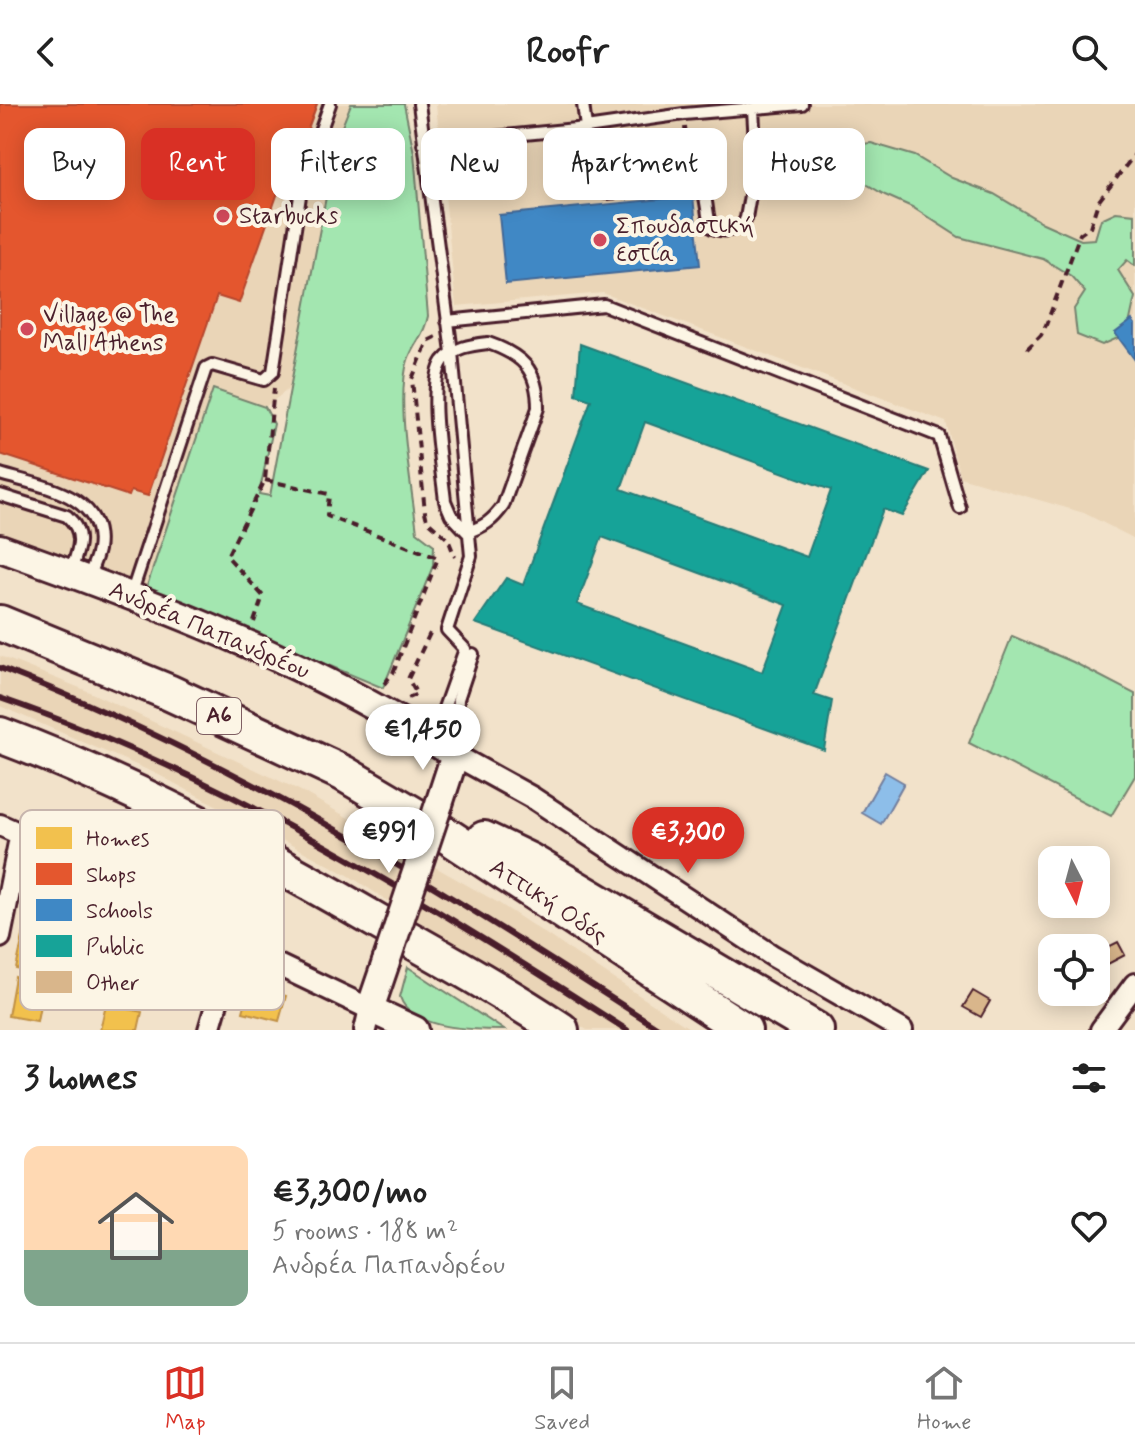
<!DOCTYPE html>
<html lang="en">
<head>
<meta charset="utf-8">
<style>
  :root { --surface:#fff; --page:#f6f6f6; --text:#222; --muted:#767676; --line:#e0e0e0; --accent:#d93025 }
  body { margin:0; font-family:Mynerve,sans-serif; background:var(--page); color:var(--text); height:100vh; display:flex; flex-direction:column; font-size:30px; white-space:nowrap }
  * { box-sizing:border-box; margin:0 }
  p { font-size:26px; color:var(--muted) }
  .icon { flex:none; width:44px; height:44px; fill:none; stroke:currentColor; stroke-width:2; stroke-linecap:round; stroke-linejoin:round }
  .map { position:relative; height:926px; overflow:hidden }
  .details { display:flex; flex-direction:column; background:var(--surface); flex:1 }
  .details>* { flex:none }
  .top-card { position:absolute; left:24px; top:24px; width:1088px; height:72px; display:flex; gap:16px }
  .needle { width:52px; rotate:174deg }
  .controls { position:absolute; left:1038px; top:742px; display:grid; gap:16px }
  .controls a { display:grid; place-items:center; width:72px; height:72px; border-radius:16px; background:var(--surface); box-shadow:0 4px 20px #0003; font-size:40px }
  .price { position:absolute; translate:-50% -68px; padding:0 18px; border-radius:28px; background:#fff; color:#222; font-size:26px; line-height:52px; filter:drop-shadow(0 2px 4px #0008) }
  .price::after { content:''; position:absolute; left:50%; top:48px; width:24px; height:18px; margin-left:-12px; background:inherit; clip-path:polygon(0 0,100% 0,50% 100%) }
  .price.on { background:var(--accent); color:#fff }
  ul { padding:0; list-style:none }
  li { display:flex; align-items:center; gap:24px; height:200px; padding:0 24px }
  li span { display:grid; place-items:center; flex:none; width:224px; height:160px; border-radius:16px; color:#555 }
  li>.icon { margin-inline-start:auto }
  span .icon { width:96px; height:96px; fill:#fffc; stroke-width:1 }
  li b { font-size:34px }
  h2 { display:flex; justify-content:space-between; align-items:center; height:96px; padding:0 24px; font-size:34px }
  .chip { padding:0 28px; border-radius:16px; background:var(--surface); box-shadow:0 4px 20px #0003; font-size:28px; line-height:72px }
  .chip.on { background:var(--accent); color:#fff }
  header { display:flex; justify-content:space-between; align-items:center; height:104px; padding:0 24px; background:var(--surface); font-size:36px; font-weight:800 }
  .tab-bar { display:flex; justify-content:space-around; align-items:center; height:112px; border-top:2px solid var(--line); background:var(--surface); font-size:22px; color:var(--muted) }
  .tab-bar a { display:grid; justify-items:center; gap:4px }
  .tab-bar .on { color:var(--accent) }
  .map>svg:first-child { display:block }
</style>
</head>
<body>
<header><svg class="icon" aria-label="back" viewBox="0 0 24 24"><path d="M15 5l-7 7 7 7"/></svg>Roofr<svg class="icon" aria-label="search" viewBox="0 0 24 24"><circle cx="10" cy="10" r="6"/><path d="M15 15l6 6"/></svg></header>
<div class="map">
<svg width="1135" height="926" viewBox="0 0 1135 926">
  <rect width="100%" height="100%" fill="#f2e2ca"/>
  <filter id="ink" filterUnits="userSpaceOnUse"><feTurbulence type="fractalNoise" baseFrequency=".0125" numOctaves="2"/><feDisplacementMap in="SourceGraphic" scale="16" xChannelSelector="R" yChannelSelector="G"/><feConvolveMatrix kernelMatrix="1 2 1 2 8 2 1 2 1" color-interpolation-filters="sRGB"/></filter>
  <g filter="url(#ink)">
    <path fill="#ead5b7" d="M 0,0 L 351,0 L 339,30 L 290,284 L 265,303 L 213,286 L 146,485 L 0,437 Z
      M 436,0 L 1135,0 L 1135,435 L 1084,409 L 960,373 L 946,318 L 603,189 L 456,202 Z
      M 0,552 L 85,586 L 299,686 L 497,798 L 692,926 L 587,926 L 348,771 L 157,670 L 0,602 Z"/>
    <path fill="#a3e6b0" stroke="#76826e" stroke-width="2" d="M 351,0 L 404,0 L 414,49 L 428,212 C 424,233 414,238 408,256 C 395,295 412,384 417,428 L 434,441 L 433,462 L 383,584 L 146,485 L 213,285 L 265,303 L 274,320 L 259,390 L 270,392 L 324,103 L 339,30 Z
      M 871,39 L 915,52 L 952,74 L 994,90 L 1043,119 L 1081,136 L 1095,135 L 1101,115 L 1116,108 L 1135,110 L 1135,162 L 1127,156 L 1118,166 L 1135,193 L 1127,230 L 1102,241 L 1077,231 L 1074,205 L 1085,188 L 1071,172 L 1043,155 L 959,133 L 912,103 L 885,91 L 863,78 L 825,44 Z
      M 1012,532 L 1073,558 L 1135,590 L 1135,672 L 1111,712 L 969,639 Z
      M 408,863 L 504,926 C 476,926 411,926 400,893 Z"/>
    <path fill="#8dbee9" stroke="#727e9d" stroke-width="2" d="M 885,668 L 904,679 L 881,720 L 862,709 Z"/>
    <path fill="#f2c14e" stroke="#c09044" stroke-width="2" d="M 27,814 L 71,822 L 66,848 L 55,846 L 50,872 L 16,865 Z
      M 15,873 L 44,879 L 37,917 L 8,912 Z
      M 250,882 L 286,892 L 279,917 L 243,908 Z
      M 106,900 L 142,908 L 138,926 L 100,926 Z"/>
    <path fill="#e4572e" stroke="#b6462d" stroke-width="2" d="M 0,0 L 317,0 L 287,82 L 281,80 L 239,199 L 217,192 L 148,392 L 131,387 L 129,392 L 0,350 Z"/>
    <path fill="#3f88c5" stroke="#426897" stroke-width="2" d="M 693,92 L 700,161 L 506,180 L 499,111 Z
      M 1132,216 L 1135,220 L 1135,256 L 1115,229 Z"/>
    <path fill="#17a398" stroke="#267b77" stroke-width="2" fill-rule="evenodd" d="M 580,240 L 929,367 L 902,412 L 883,405 L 814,591 L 832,597 L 824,646 L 475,519 L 506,474 L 523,481 L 591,296 L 576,291 ZM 645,318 L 831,386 L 807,453 L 621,385 ZM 602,433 L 787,501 L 762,568 L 577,500 Z"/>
    <path fill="#d9b68b" stroke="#4a1f2b" stroke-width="2" d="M 1118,838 L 1125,851 L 1100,864 L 1096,849 Z
      M 973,887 L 990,897 L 981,913 L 963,903 Z"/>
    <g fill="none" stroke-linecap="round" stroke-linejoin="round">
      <defs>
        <path id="lane" d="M 419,0 L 452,248 L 471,452 L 447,526 L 465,545 L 433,635
          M 583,0 L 593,78 L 597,86 L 606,89 L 690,81 L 700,82 C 709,94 705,111 712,124 C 723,128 733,127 743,121 L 746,114 L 756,57 L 753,5
          M 423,40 L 586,24 L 684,10 L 802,0
          M 447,217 L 604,201 L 939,332 L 960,404
          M 488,239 C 522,251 538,265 538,304 L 503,402 C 493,416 484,423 467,428 L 451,411 L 445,397 C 442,366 426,281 443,257 C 454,243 471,241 488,239 Z
          M 0,370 C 39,382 107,390 98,446 C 96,456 91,466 87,476
          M 0,391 L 67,412 C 87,430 78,447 70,469
          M 131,491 L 206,264 L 212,261 L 264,276 L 273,268 L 302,79 L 330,0
          M 455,649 L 458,595 L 473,550"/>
        <path id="street" d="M 455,651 L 533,694 L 773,852 L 902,926
          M 0,721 L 130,779 L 234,840 L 370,905 L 365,926
          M 0,833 L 21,729
          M 209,926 L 234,840
          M 1101,926 L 1135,880"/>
        <path id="secondary" d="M 0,444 C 158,500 314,559 455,651 L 439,700
          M 386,858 L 370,905 L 415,926"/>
        <path id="highway" d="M 0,519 L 168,588 L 343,669 L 431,721 L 744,926
          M 0,631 C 131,680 256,747 377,817 C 439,852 501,886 561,926
          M 484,735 L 528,756 L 816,926"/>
      </defs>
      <use href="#lane" stroke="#4a1f2b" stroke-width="16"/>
      <use href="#street" stroke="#4a1f2b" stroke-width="26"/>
      <use href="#secondary" stroke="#4a1f2b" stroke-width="32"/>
      <use href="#highway" stroke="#4a1f2b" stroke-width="40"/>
      <path stroke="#4a1f2b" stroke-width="4" stroke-dasharray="8 6" stroke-linecap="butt" d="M 685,23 L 689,66
        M 436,233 L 428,237 L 412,275 L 425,408 L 427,416 L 448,435 L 455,453
        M 1027,245 L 1041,231 L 1046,221 L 1080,130 L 1090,123 L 1098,98 L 1135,50
        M 265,376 L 329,390 L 327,412 L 438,454 L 393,569 L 381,584
        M 254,518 L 263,492 L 227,452 L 265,376 L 274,284
        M 408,594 L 417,590 L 408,575 L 432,525"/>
      <use href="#lane" stroke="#fcf5e5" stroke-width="10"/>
      <use href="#street" stroke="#fcf5e5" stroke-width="20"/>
      <use href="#secondary" stroke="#fcf5e5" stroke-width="26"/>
      <use href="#highway" stroke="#fcf5e5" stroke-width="34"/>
      <path stroke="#4a1f2b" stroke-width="6" d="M 0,564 C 236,655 449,789 661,926
        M 0,594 C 225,671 428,798 627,926"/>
      <defs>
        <path id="secondary-bridge" d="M 386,858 L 439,700"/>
      </defs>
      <use href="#secondary-bridge" stroke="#4a1f2b" stroke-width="32" stroke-linecap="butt"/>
      <use href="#secondary-bridge" stroke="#fcf5e5" stroke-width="26"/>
    </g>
  </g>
  <g fill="#d1495b" stroke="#fcf5e5" stroke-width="3">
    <circle cx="223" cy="112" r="8"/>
    <circle cx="600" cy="136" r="8"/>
    <circle cx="27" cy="225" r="8"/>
  </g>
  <g text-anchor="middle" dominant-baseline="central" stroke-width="8" stroke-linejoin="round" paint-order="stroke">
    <rect fill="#fcf5e5" stroke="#7f5f63" stroke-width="2" x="197" y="594" width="44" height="36" rx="6"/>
    <g font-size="22" font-weight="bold" fill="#4a1f2b">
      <text x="219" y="612">Α6</text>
    </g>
    <g font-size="24" fill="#4a1f2b" stroke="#fcf5e5" text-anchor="start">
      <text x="239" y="112">Starbucks</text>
      <text x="616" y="122">Σπουδαστική<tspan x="616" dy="28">εστία</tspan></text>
      <text x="43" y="211">Village @ The<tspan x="43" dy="28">Mall Athens</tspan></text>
    </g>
    <g font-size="24" fill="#4a1f2b" stroke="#fcf5e5">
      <text transform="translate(209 527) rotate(23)">Ανδρέα Παπανδρέου</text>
      <text transform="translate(548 798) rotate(33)">Αττική Οδός</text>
    </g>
  </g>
  <rect x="20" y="706" width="264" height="200" rx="12" fill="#fcf5e5" stroke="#c7b5ad" stroke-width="2"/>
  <rect x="36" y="723" width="36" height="22" fill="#f2c14e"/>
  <rect x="36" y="759" width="36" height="22" fill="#e4572e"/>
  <rect x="36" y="795" width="36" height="22" fill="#3f88c5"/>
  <rect x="36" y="831" width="36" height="22" fill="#17a398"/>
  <rect x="36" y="867" width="36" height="22" fill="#d9b68b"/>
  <g font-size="22" fill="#4a1f2b">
    <text x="86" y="742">Homes</text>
    <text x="86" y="778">Shops</text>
    <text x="86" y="814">Schools</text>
    <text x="86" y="850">Public</text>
    <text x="86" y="886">Other</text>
  </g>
</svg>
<div class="controls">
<a><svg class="needle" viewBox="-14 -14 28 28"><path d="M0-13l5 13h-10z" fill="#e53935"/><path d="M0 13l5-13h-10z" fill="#767676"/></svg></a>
<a><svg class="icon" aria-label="locate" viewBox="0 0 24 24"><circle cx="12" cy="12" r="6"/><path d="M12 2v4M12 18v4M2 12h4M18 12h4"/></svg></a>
</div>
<b class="price" style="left:423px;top:668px">€1,450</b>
<b class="price" style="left:389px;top:771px">€991</b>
<b class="price on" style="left:688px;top:771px">€3,300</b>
<div class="top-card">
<a class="chip">Buy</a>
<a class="chip on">Rent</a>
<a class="chip">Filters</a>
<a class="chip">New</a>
<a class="chip">Apartment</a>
<a class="chip">House</a>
</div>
</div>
<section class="details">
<h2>3 homes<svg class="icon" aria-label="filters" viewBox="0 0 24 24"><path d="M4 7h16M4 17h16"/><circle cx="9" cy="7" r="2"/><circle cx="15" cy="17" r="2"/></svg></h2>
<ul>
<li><span style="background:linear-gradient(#ffd9b3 65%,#7fa58c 0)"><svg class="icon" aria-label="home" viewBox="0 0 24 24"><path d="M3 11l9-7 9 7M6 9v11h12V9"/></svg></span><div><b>€3,300/mo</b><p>5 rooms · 188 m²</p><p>Ανδρέα Παπανδρέου</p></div><svg class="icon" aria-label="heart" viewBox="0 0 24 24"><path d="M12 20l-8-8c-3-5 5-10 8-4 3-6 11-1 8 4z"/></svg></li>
</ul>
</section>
<nav class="tab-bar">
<a class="on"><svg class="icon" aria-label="map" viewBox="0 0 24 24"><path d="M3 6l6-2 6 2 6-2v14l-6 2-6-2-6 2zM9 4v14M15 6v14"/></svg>Map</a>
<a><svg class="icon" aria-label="saved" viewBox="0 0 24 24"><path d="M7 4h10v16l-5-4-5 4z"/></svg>Saved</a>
<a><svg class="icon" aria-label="home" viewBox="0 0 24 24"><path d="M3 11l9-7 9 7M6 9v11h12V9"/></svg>Home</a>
</nav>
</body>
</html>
